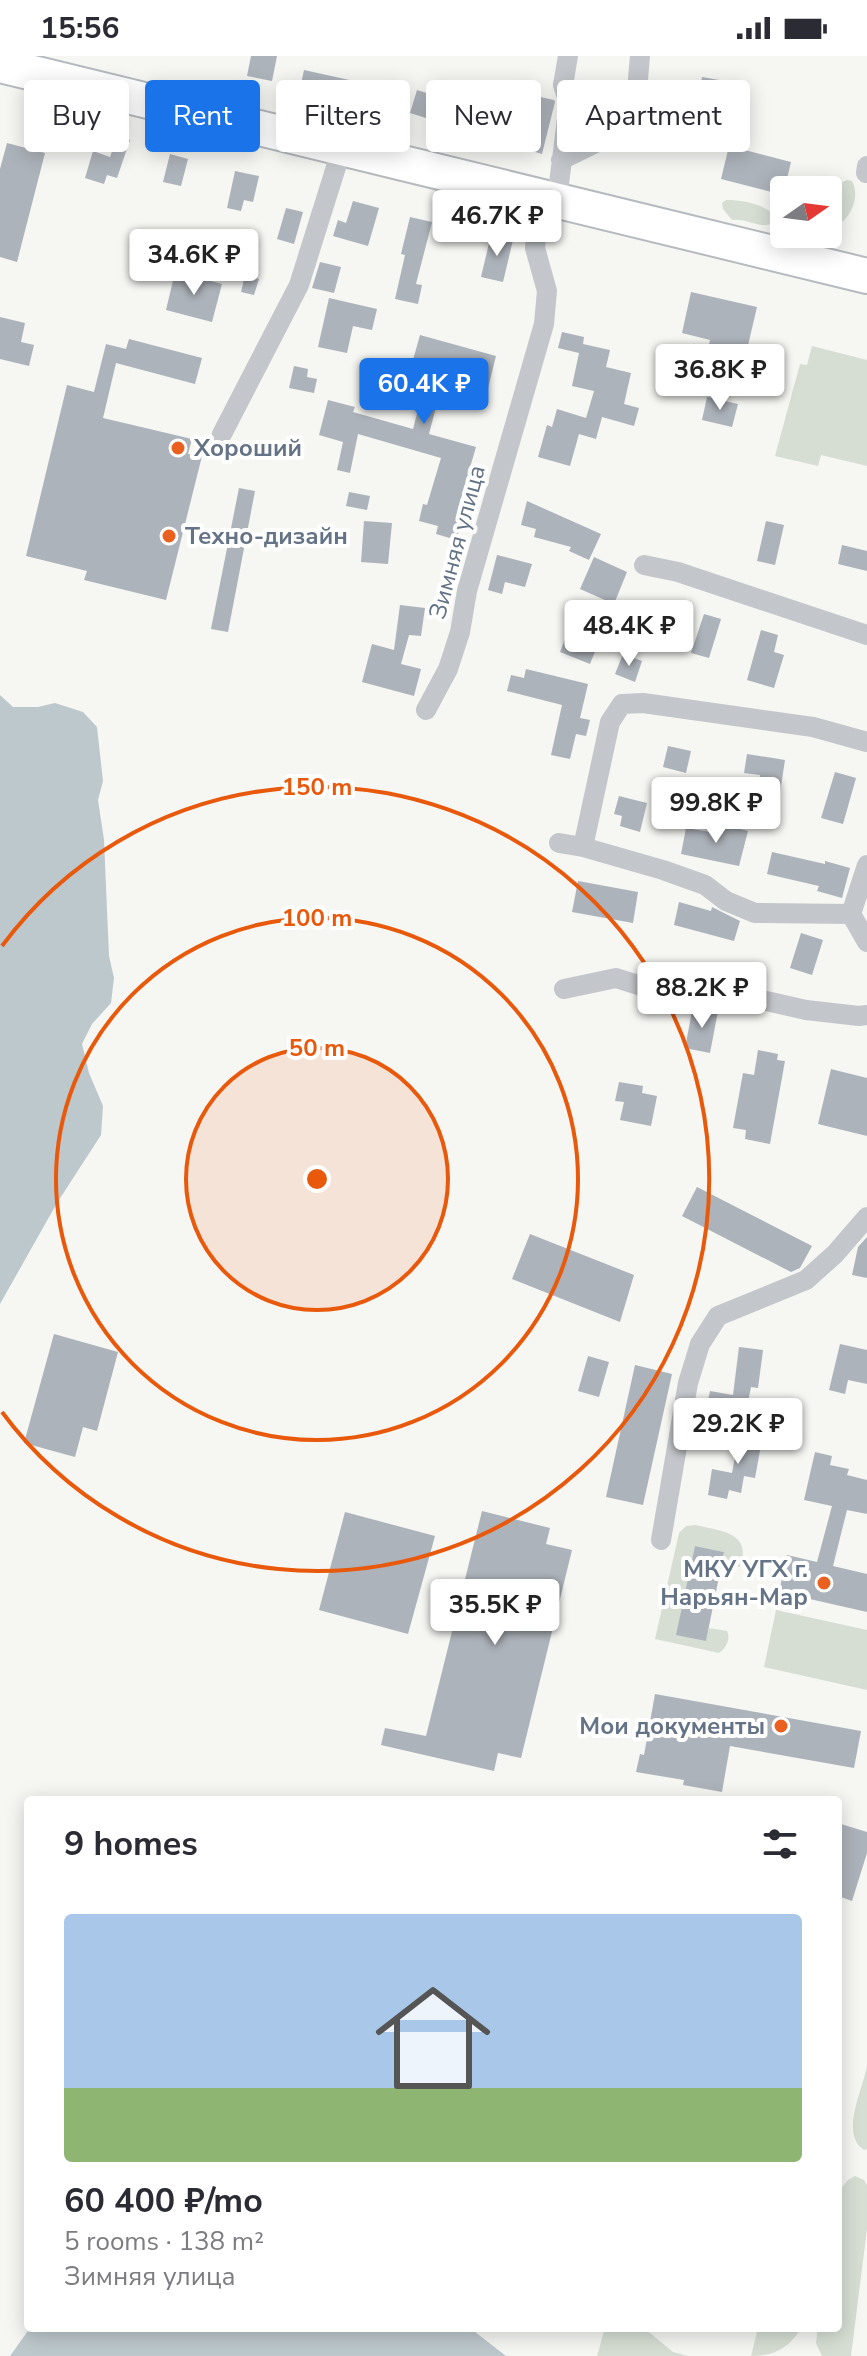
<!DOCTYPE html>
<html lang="en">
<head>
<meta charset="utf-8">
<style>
  :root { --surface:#fff; --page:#f7f7f7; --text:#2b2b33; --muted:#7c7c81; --accent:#1a73e8 }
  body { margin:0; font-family:"Nunito Sans",sans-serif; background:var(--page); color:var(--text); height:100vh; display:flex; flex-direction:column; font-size:30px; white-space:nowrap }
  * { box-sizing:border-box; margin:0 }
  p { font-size:26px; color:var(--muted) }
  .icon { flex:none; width:44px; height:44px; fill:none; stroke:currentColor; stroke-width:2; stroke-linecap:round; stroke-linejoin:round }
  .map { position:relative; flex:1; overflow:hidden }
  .drawer { position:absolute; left:24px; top:1740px; width:818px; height:536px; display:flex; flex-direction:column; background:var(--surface); border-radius:8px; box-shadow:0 4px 20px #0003 }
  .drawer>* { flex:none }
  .top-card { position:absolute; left:24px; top:24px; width:820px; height:72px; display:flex; gap:16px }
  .needle { width:52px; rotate:76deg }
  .tools { position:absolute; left:770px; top:120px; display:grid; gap:16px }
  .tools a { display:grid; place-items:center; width:72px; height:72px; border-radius:8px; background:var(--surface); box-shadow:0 4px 20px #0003; font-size:40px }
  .price { position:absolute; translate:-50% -68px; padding:0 18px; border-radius:8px; background:#fff; color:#222; font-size:26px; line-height:52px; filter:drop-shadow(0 2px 4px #0008) }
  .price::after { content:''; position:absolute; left:50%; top:48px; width:24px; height:18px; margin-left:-12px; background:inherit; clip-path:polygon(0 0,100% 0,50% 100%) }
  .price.selected { background:var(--accent); color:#fff }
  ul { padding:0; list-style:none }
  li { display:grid; align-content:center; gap:16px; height:424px; padding:0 40px }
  li span { display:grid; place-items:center; height:248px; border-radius:8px; color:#555 }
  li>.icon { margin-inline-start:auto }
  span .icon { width:144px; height:144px; fill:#fffc; stroke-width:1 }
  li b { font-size:34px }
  h2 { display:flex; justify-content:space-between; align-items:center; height:96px; padding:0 40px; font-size:34px }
  .pill { padding:0 28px; border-radius:8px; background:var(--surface); box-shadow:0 4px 20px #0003; font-size:28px; line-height:72px }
  .pill.selected { background:var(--accent); color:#fff }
  .status { display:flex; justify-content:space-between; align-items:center; height:56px; padding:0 40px; background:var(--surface); direction:ltr }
  .status svg { height:22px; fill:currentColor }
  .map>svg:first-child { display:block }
</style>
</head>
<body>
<div class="status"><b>15:56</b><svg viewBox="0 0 49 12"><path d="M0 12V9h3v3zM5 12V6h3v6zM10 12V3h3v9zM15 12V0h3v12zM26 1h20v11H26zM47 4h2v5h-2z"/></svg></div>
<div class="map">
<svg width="867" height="2300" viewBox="0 0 867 2300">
  <rect width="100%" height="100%" fill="#f6f6f3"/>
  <path fill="#d6ded4" d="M 847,124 L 852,125 C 862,144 847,169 828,174 L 828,141 L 834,130 Z
    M 726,144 C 742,144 758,147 771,156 L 773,167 C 761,174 748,162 732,164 L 723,153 L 722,147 Z
    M 812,290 L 867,304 L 867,410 L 821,399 L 818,410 L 775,400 L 800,308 L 807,309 Z
    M 696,1469 C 720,1475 753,1476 740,1511 L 721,1509 L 724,1496 L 695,1490 L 677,1578 L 706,1584 L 709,1572 L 727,1575 C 731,1583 726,1592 719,1597 L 655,1583 L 679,1477 L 686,1470 Z
    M 776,1554 L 867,1574 L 867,1634 L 764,1611 Z
    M 867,2009 L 867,2093 L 864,2094 C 839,2078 864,2031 867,2009 Z
    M 855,2120 L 864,2124 L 867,2129 L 867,2173 L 851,2300 L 822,2300 L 816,2287 L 818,2272 L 838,2272 L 838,2216 L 841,2206 L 838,2199 L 838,2136 L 848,2124 Z
    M 605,2272 L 644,2272 L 673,2296 L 688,2300 L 597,2300 Z
    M 758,2272 L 801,2272 C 789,2292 775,2300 751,2300 Z"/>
  <path fill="#bdc8cd" d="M 0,639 L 13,651 L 38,651 L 55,647 L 83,656 L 97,671 L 103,725 L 98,744 L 104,784 L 109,900 L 114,922 L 111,947 L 92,968 L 82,988 L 89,1017 L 103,1050 L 101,1079 L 57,1147 L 0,1248 Z
    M 30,2272 L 470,2272 L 506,2300 L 10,2300 Z"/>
  <path fill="#adb3ba" d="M 251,0 L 277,0 L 272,25 L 247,20 Z
    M 304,14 L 354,25 L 349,48 L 299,37 Z
    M 702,21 L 725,25 L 719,58 L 675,50 L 679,25 L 701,28 Z
    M 417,34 L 436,40 L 429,63 L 410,57 Z
    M 527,38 L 554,44 L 555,46 L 542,98 L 514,90 Z
    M 474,46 L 492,52 L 483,79 L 465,73 Z
    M 117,80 L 130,84 L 117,122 L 107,119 L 104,128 L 85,122 L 93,95 L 110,101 Z
    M 7,87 L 45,97 L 17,206 L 0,201 L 0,113 Z
    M 729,90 L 791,106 L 783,139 L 721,123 Z
    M 170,98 L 188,103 L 181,130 L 163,126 Z
    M 235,115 L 259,120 L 253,146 L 244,144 L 241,155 L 227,152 Z
    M 353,145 L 379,152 L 368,190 L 333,180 L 338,164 L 346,167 Z
    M 286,152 L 303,156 L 294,188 L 277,183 Z
    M 410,161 L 432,166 L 416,228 L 422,229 L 418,248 L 395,243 L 405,199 L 401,198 Z
    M 491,179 L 513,184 L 503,226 L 481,221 Z
    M 320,206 L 341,211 L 334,237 L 312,232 Z
    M 175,216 L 222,228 L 212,266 L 166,254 Z
    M 245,219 L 259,223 L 254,239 L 241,236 Z
    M 691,236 L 757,251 L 742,315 L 705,307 L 710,284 L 682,277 Z
    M 329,242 L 377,253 L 372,274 L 353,270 L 347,297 L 318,291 Z
    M 0,261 L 25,267 L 21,286 L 34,289 L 29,310 L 0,303 Z
    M 562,276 L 584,281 L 583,288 L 610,294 L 606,311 L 631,317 L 624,348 L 639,352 L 634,370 L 602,361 L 596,383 L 579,378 L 570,410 L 538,401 L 547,369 L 552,371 L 557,353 L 586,362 L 594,335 L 572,330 L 579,297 L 558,292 Z
    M 420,279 L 496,300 L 485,344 L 441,332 L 429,378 L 476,391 L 457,456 L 463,457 L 457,484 L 436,478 L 438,470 L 419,465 L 423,448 L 427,449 L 441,402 L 358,378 L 350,417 L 337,414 L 343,386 L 319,379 L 328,344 L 355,351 L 353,356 L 413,373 L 428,315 L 411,311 Z
    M 129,283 L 202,302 L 195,328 L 116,307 L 103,362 L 192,383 L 188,398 L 202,400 L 166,544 L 84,524 L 87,515 L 26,500 L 67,329 L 94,336 L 106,288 L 126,293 Z
    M 294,310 L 308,313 L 307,321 L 317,323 L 314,337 L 289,332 Z
    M 707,341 L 738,348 L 732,371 L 702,364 Z
    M 239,432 L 255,435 L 228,576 L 211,573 Z
    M 349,436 L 370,440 L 367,454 L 346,450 Z
    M 527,445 L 601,478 L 589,504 L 569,495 L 571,491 L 534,481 L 536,473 L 521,469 Z
    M 364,465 L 392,467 L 388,508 L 361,506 Z
    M 766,465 L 784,469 L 775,509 L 757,505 Z
    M 842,489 L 867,495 L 867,515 L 838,508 Z
    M 497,499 L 532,508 L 525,531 L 505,526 L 502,538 L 488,534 Z
    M 594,501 L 627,516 L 614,548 L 580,533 Z
    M 654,544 L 678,551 L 667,590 L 642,583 Z
    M 400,549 L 425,552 L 421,580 L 409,579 L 401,608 L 421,613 L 414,640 L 362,626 L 372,588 L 394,594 Z
    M 704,558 L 721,563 L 709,602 L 691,597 Z
    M 761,574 L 778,579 L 774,596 L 784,599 L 774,632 L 747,624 Z
    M 568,575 L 598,588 L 590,608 L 560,596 Z
    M 623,598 L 642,605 L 635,626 L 615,618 Z
    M 526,613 L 588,628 L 580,662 L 590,664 L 586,680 L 576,678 L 570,703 L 551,699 L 562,649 L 507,635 L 511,619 L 524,622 Z
    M 668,690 L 691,695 L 686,717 L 663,711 Z
    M 747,698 L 785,704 L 780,737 L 758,734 L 760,719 L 744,717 Z
    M 835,716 L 856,722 L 843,768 L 821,762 Z
    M 619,740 L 647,747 L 640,776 L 620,770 L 622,760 L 614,758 Z
    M 724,769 L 748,775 L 739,810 L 681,798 L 686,772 L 722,778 Z
    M 772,796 L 825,808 L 825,805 L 850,812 L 842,842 L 817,835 L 819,830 L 767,818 Z
    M 578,825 L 638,836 L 633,867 L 572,856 Z
    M 679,846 L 711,855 L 712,851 L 740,865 L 734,885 L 674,869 Z
    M 801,877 L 823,884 L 812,919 L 790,912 Z
    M 693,950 L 718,955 L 710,997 L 685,992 Z
    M 758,994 L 778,998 L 777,1004 L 785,1005 L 770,1088 L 745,1083 L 746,1074 L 733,1072 L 743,1017 L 754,1019 Z
    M 831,1013 L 867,1022 L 867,1080 L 818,1068 Z
    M 619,1026 L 643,1030 L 642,1037 L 657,1040 L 651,1070 L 620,1064 L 624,1046 L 615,1045 Z
    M 697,1131 L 812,1190 L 800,1212 L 791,1216 L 682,1160 Z
    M 530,1178 L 634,1219 L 620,1266 L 512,1223 Z
    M 867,1181 L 867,1222 L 852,1219 L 858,1191 Z
    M 54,1278 L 118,1296 L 97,1375 L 83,1371 L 75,1401 L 24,1387 Z
    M 840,1288 L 867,1294 L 867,1328 L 848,1324 L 845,1338 L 829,1334 Z
    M 739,1291 L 763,1294 L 758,1332 L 751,1331 L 746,1356 L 707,1349 L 710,1335 L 733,1339 Z
    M 588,1300 L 609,1306 L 599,1341 L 578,1335 Z
    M 635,1309 L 672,1318 L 643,1449 L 606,1441 Z
    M 740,1374 L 763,1378 L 755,1422 L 744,1420 L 741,1437 L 729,1434 L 727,1443 L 708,1439 L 712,1413 L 732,1417 Z
    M 815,1396 L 832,1400 L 830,1409 L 849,1413 L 847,1419 L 867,1424 L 867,1458 L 847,1454 L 833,1510 L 867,1518 L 867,1556 L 779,1536 L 787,1499 L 817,1506 L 832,1450 L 804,1444 Z
    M 482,1455 L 550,1472 L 546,1488 L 572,1494 L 521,1702 L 498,1697 L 494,1715 L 381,1689 L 385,1672 L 426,1680 Z
    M 345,1456 L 435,1480 L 408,1578 L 319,1554 Z
    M 695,1490 L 724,1496 L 706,1585 L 676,1579 Z
    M 655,1638 L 861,1675 L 854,1712 L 730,1690 L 722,1736 L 683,1729 L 684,1724 L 636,1716 L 640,1698 L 644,1699 Z
    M 841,1768 L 867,1776 L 867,1797 L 852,1845 L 838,1840 L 838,1778 Z"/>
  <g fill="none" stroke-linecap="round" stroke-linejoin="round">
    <defs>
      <path id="primary" d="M 0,9 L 867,220"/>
    </defs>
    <use href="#primary" stroke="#b6babe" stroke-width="38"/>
    <path stroke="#c3c6ca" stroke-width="20" d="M 561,104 L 634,68 L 640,0
      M 866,117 L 867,110
      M 557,144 L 569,47 L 563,29 L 568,0
      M 222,378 L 299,229 L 342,92
      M 644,509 L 678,516 L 867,579
      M 426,654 L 448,613 L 460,576 L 467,535 L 544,268 L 547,235 L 535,192 L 540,140
      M 559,787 L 583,791 L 663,814 L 705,829 L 726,845 L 755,857 L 851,858
      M 583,791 L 610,666 L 622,648 L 643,647 L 813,671 L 867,686
      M 867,809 L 851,858 L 867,886
      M 564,933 L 616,922 L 654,934 L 709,932 L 806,954 L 859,960 L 867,959
      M 661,1484 L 688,1327 L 700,1288 L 718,1260 L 806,1224 L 835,1198 L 867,1161"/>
    <use href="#primary" stroke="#fff" stroke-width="34"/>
  </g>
  <circle cx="317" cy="1123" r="131" fill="#e8590c" fill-opacity=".12"/>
  <g fill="none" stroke="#e8590c" stroke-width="4">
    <circle cx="317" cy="1123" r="131"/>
    <circle cx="317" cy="1123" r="261"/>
    <path d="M2 890A392 392 0 1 1 2 1356"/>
  </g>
  <g fill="#ea611f" stroke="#fff" stroke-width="3">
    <circle cx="178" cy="392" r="8"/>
    <circle cx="169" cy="480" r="8"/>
    <circle cx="824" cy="1527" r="8"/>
    <circle cx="781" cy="1670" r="8"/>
  </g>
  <g text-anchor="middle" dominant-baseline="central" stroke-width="8" stroke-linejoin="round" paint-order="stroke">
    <g font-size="24" font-weight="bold" fill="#647385" stroke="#fff" text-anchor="start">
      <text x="194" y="392">Хороший</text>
      <text x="185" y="480">Техно-дизайн</text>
      <text x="808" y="1513" text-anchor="end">МКУ УГХ г.<tspan x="808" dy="28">Нарьян-Мар</tspan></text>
      <text x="765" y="1670" text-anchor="end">Мои документы</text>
    </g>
    <g font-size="24" fill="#647385" stroke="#fff">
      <text transform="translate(457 486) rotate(-75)">Зимняя улица</text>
    </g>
  </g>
  <circle cx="317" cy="1123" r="12" fill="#e8590c" stroke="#fff" stroke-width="4"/>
  <g font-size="24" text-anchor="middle" font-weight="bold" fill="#e8590c" stroke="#fff" stroke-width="8" stroke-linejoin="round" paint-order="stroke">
    <text x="317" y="739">150 m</text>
    <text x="317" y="870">100 m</text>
    <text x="317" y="1000">50 m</text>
  </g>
</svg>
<div class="tools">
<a><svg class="needle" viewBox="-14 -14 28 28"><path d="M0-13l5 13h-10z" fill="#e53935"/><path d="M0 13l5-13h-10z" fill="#7c7c81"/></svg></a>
</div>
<b class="price" style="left:497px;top:202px">46.7K ₽</b>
<b class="price" style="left:194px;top:241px">34.6K ₽</b>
<b class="price" style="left:720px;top:356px">36.8K ₽</b>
<b class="price selected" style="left:424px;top:370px">60.4K ₽</b>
<b class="price" style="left:629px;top:612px">48.4K ₽</b>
<b class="price" style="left:716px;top:789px">99.8K ₽</b>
<b class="price" style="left:702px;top:974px">88.2K ₽</b>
<b class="price" style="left:738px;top:1410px">29.2K ₽</b>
<b class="price" style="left:495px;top:1591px">35.5K ₽</b>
<div class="top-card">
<a class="pill">Buy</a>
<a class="pill selected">Rent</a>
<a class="pill">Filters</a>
<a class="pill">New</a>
<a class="pill">Apartment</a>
</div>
<section class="drawer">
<h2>9 homes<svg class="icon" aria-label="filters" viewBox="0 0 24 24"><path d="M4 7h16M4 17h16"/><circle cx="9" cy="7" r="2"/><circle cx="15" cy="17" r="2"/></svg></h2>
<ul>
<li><span style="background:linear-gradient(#a9c7e8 70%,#8fb573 0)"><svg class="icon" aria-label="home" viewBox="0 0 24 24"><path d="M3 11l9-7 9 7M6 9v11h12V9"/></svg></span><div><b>60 400 ₽/mo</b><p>5 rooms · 138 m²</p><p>Зимняя улица</p></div></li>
</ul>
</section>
</div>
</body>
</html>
